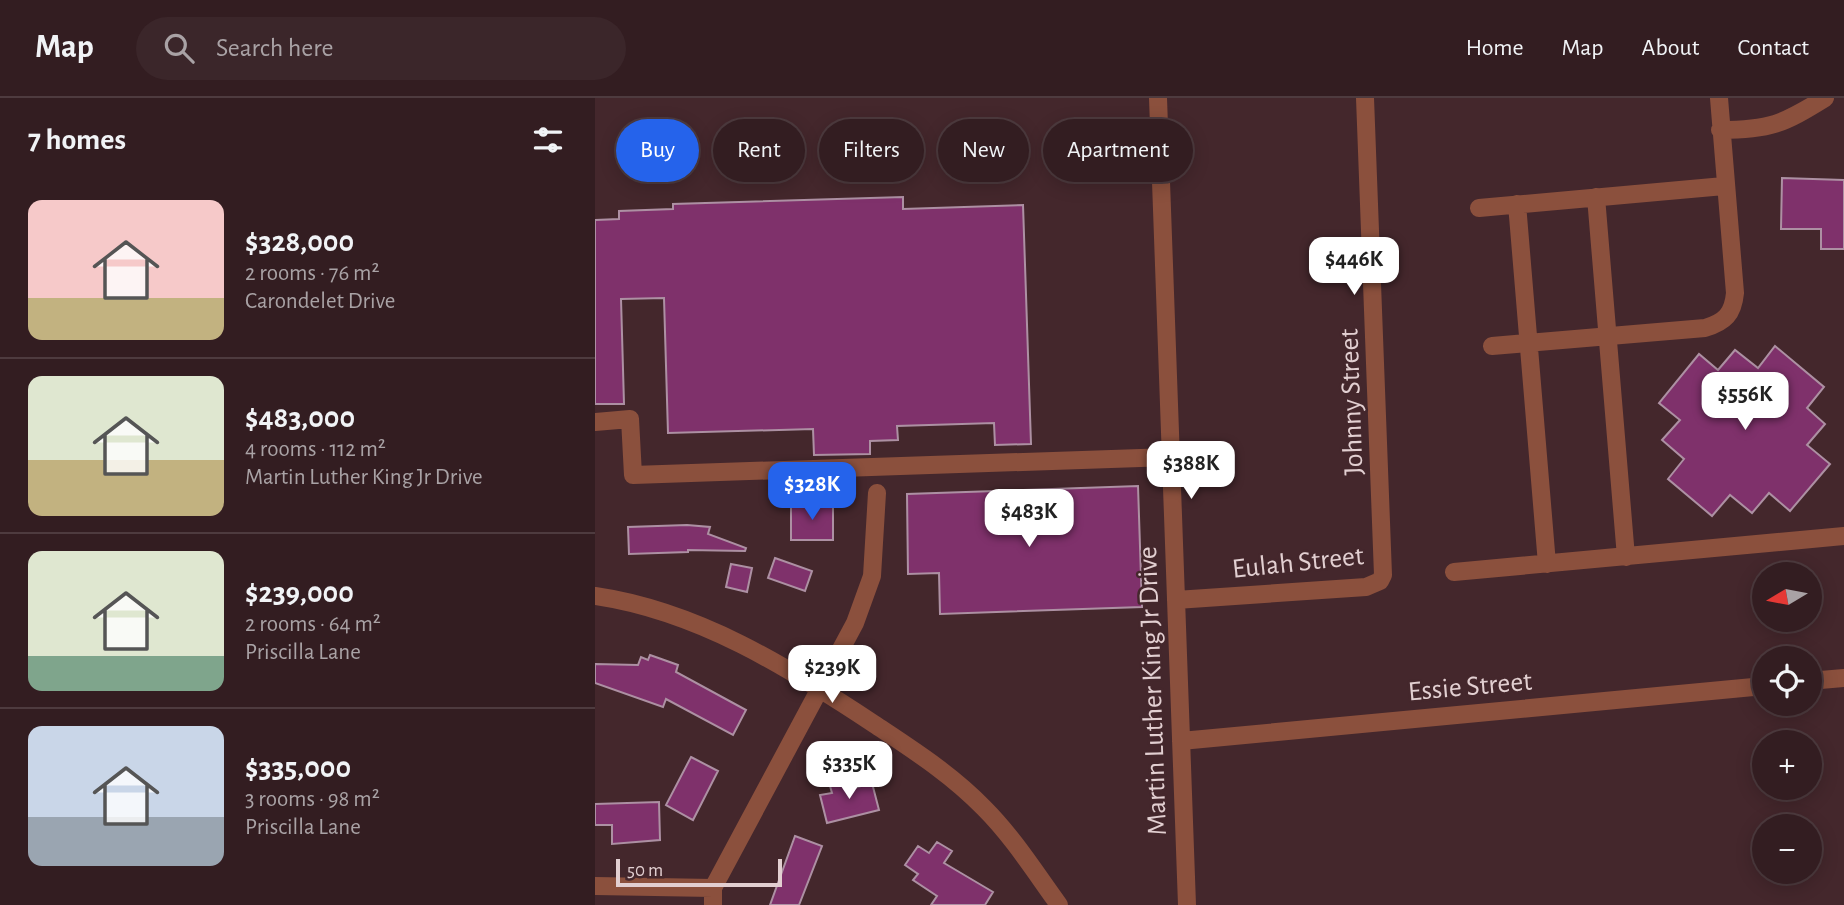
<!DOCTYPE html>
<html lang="en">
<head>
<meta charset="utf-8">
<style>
  :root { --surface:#331d21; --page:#3b262a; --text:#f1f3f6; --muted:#a9a2a5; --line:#4e3b3f; --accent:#2563eb }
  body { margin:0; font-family:"Alegreya Sans",sans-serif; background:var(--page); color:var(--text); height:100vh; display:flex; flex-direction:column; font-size:26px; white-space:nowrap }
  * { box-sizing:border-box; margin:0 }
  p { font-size:23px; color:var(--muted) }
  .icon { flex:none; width:38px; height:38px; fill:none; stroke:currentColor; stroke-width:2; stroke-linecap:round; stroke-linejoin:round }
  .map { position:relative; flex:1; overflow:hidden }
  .sheet { display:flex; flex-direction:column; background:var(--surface); width:595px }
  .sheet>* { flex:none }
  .guide { position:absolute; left:21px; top:21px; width:665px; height:63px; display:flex; gap:14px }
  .needle { width:46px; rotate:260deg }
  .fabs { position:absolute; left:1157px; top:464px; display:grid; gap:14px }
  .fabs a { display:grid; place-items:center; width:70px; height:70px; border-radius:50%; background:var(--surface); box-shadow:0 4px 18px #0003,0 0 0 2px var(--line); font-size:35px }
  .scale { position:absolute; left:21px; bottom:18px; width:166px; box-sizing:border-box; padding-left:7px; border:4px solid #e2cfd1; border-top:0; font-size:19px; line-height:24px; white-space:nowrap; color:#e2cfd1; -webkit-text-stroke:5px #44272c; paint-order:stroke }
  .price { position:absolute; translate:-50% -60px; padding:0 16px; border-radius:14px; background:#fff; color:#222; font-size:23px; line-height:46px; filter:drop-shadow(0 2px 4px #0008) }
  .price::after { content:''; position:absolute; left:50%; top:42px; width:21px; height:16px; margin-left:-10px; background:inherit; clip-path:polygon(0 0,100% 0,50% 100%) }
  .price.current { background:var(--accent); color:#fff }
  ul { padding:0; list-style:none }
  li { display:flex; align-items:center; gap:21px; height:175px; padding:0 28px }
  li+li { border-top:2px solid var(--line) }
  li span { display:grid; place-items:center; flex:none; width:196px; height:140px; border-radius:14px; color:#555 }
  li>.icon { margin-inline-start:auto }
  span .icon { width:84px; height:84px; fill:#fffc; stroke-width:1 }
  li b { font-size:30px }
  h2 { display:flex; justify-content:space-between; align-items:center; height:84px; padding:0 28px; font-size:30px }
  .chip { padding:0 24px; border-radius:32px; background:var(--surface); box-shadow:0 4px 18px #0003,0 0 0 2px var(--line); font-size:24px; line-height:63px }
  .chip.current { background:var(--accent); color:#fff }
  header { display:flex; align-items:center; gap:42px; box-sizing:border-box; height:98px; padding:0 35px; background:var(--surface); border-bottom:2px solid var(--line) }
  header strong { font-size:33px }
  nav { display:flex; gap:38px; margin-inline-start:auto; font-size:24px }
  .search { width:490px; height:63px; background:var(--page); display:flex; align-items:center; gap:18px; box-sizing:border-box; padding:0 24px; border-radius:38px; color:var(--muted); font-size:26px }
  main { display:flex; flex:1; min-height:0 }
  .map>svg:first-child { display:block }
</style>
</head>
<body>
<header>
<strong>Map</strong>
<div class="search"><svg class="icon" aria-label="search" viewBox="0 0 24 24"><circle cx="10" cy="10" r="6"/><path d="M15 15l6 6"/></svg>Search here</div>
<nav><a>Home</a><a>Map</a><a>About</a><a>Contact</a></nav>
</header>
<main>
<section class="sheet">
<h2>7 homes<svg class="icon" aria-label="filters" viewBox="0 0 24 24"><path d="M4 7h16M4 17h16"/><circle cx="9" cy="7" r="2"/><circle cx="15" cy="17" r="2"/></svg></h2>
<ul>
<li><span style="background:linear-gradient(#f6c9c9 70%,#c2b280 0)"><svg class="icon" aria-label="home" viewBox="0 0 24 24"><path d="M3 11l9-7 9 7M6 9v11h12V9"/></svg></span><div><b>$328,000</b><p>2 rooms · 76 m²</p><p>Carondelet Drive</p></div></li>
<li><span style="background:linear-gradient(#dfe7d0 60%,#c2b280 0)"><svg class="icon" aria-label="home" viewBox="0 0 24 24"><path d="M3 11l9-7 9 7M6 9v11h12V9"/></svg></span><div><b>$483,000</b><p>4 rooms · 112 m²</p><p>Martin Luther King Jr Drive</p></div></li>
<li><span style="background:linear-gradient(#dfe7d0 75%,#7fa58c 0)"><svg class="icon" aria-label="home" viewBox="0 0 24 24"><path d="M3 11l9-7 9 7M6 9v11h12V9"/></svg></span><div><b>$239,000</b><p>2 rooms · 64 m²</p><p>Priscilla Lane</p></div></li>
<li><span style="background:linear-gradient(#c9d6e8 65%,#9aa5b1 0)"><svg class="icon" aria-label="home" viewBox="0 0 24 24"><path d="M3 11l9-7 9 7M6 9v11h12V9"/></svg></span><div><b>$335,000</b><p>3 rooms · 98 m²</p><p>Priscilla Lane</p></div></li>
</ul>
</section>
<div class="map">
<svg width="1249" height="807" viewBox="0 0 1249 807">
  <rect width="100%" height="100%" fill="#44272c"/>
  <path fill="#7f316b" stroke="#ad90a3" stroke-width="2" d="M 1187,80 L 1249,82 L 1249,151 L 1226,151 L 1226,131 L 1186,131 Z
    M 308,99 L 308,111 L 428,107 L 436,346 L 400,347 L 399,325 L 302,328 L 303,342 L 275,343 L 275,356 L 219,357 L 218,331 L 73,335 L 69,200 L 26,201 L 29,306 L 0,306 L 0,122 L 24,121 L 24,113 L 78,111 L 78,106 Z
    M 1180,248 L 1229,289 L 1212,310 L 1230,326 L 1212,347 L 1235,366 L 1195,413 L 1174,395 L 1157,415 L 1135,397 L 1117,418 L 1073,381 L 1089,361 L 1067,342 L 1085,322 L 1064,305 L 1104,256 L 1123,272 L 1140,252 L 1163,270 Z
    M 543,388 L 547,509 L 345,516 L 344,475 L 313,476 L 312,396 Z
    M 196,406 L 238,406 L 238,442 L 196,442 Z
    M 92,427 L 115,429 L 113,436 L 151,450 L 150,453 L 93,452 L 93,454 L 34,456 L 33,429 Z
    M 180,460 L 217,473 L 210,493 L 173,480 Z
    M 136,466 L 157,470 L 152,494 L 131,489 Z
    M 55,557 L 83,567 L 81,574 L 151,612 L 138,637 L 71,601 L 68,609 L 0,585 L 0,566 L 43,567 L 46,559 L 53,562 Z
    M 96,659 L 123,673 L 98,722 L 71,707 Z
    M 257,682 L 259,690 L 277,685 L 284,712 L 232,725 L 225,697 L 237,695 L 235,688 Z
    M 64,704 L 65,742 L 17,746 L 17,727 L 0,727 L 0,706 Z
    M 200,738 L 227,748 L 204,807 L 175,807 Z
    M 342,744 L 357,753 L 349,765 L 398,794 L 390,807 L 336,807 L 342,798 L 318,782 L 323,776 L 310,767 L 323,748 L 334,755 Z"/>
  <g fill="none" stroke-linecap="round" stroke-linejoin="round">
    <path stroke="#8b503d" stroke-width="18" d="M 563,0 L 592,807
      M 1125,32 C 1175,32 1188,26 1230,0
      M 1001,99 L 1031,459
      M 922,106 L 952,466
      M 884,110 L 1129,88
      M 897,248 L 1110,230 C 1130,224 1138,216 1140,195 L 1124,0
      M 0,324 L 35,321 L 38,377 L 575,359
      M 859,474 L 1249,438
      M 0,498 C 103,513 193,569 279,626 C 318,652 356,676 389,710 C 418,739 440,774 464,807
      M 581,502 L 771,489 L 785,483 L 788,477 L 770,0
      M 1214,583 L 1249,580
      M 586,643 L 1169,588
      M 0,788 L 118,790
      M 118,807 L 118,790 L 260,525 L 277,478 L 282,395"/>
  </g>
  <g text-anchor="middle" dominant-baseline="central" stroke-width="5" stroke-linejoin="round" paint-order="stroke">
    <g font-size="28" fill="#e2cfd1" stroke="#44272c">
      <text transform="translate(757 304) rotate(-92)">Johnny Street</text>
      <text transform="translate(703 465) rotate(-6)">Eulah Street</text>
      <text transform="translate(875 589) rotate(-5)">Essie Street</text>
      <text transform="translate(558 593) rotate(-92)">Martin Luther King Jr Drive</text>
    </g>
  </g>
</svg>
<div class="fabs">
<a><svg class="needle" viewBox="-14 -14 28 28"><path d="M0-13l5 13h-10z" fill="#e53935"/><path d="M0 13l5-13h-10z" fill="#a9a2a5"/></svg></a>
<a><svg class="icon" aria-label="locate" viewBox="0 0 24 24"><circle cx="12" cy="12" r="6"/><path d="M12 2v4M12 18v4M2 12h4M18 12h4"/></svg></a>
<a>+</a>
<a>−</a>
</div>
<div class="scale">50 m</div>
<b class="price" style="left:759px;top:199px">$446K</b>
<b class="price" style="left:1150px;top:334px">$556K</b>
<b class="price" style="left:596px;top:403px">$388K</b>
<b class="price current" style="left:217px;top:424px">$328K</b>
<b class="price" style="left:434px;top:451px">$483K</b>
<b class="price" style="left:237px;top:607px">$239K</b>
<b class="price" style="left:254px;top:703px">$335K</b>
<div class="guide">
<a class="chip current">Buy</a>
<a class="chip">Rent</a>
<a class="chip">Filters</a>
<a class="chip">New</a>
<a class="chip">Apartment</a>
</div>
</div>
</main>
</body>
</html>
